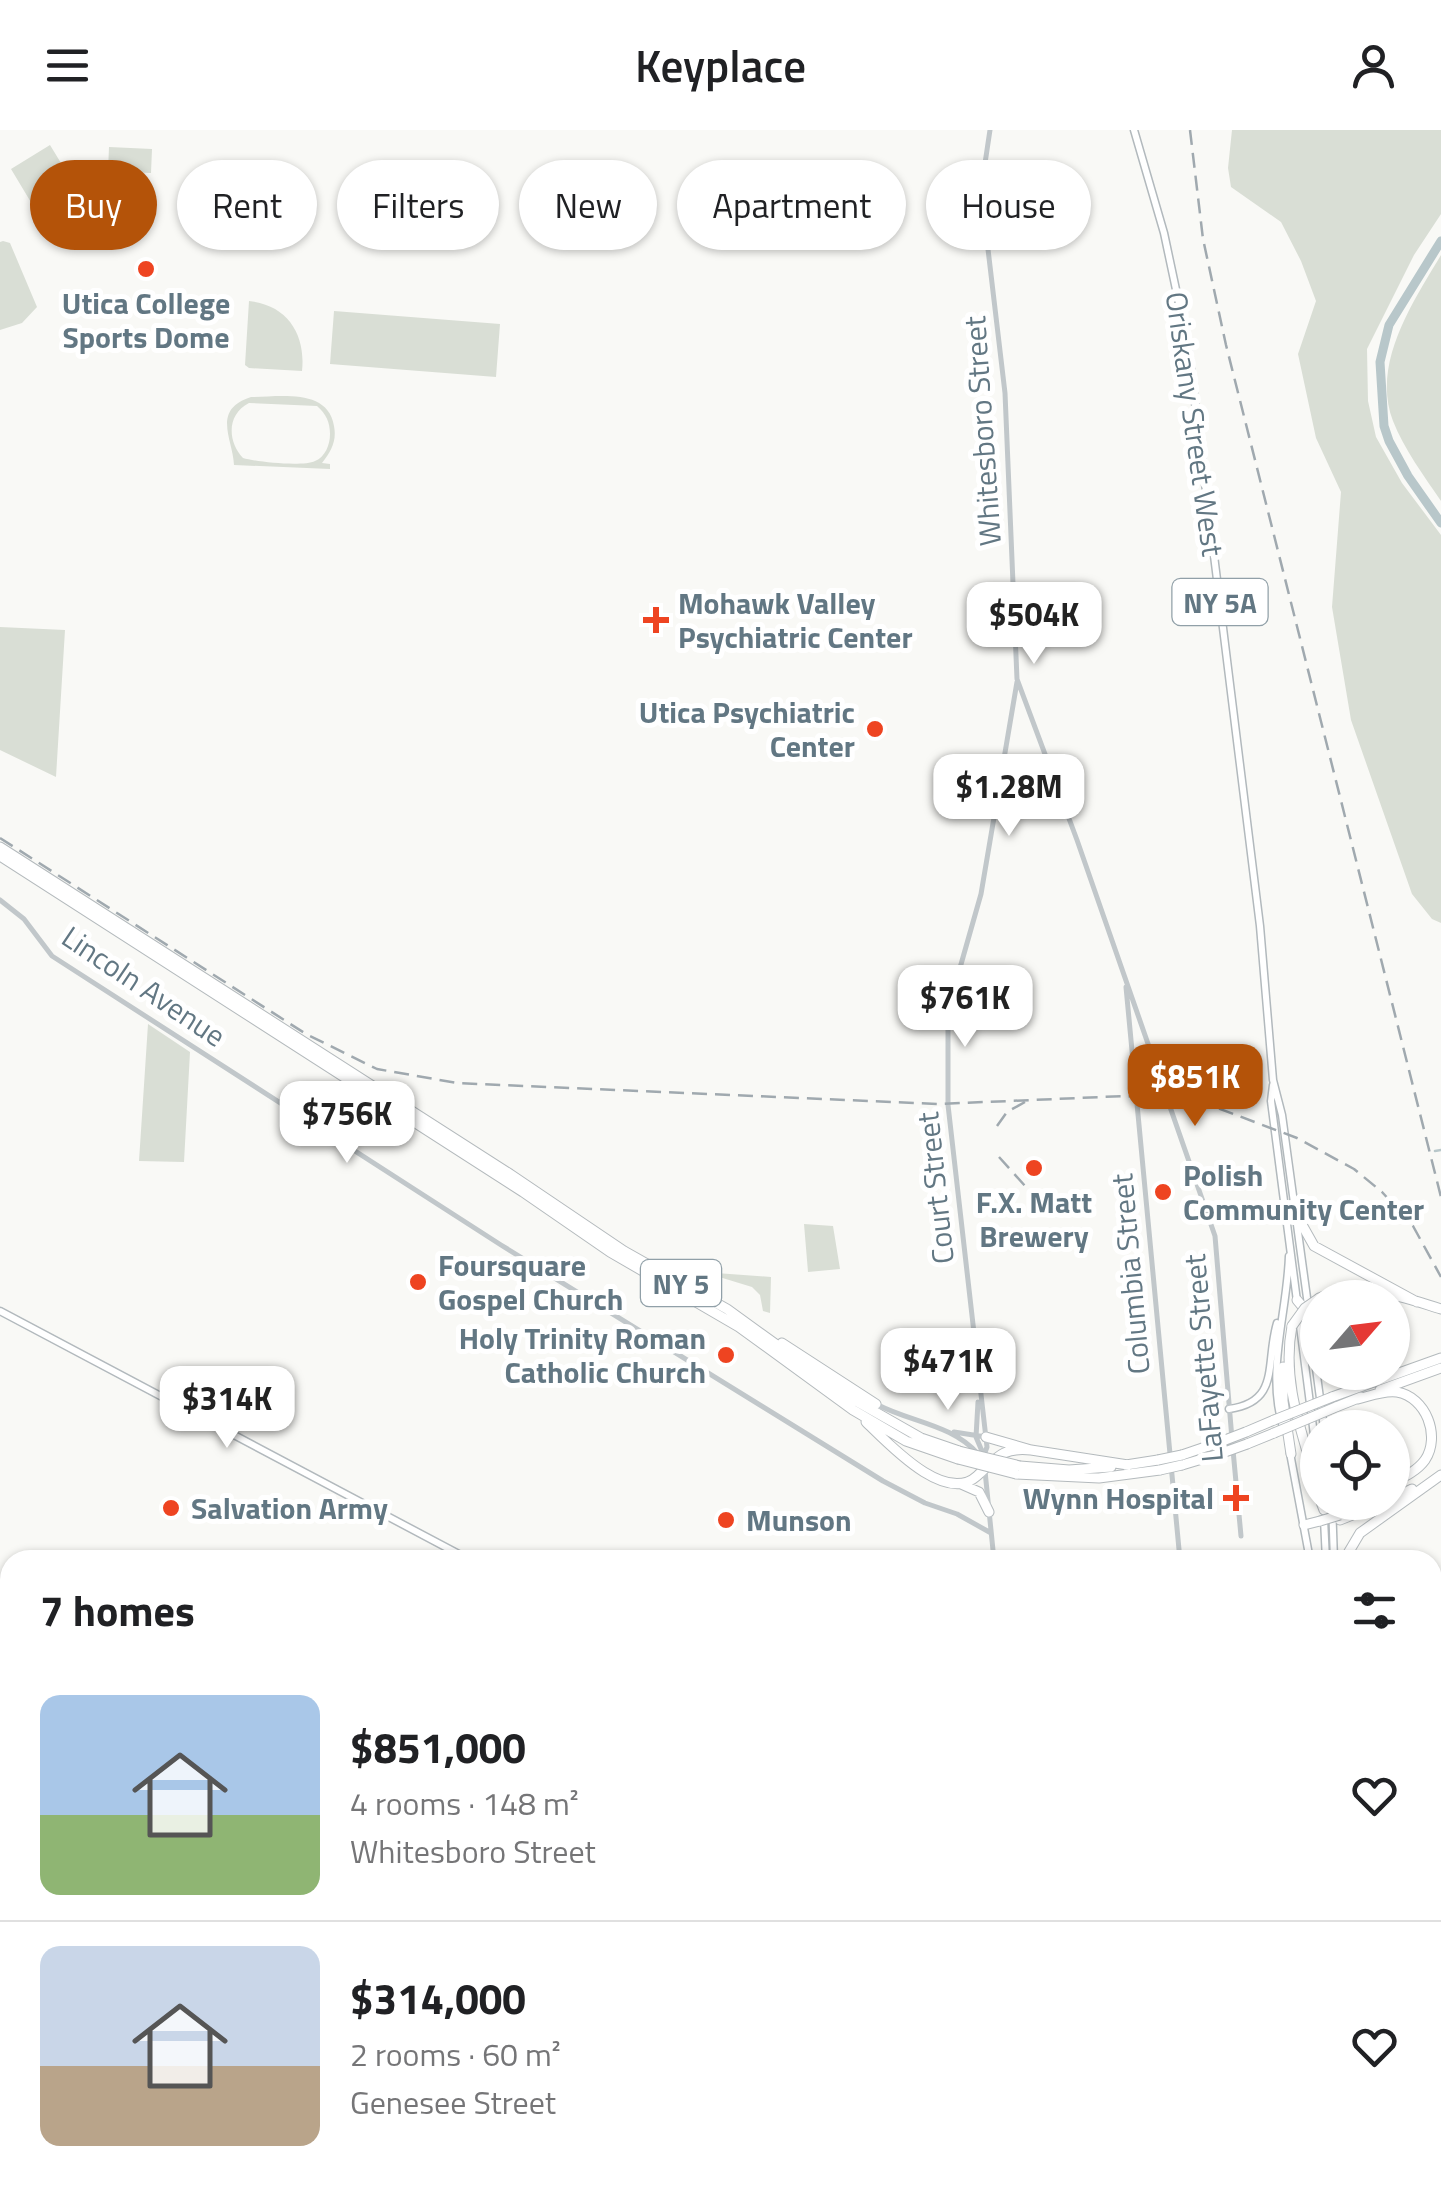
<!DOCTYPE html>
<html lang="en">
<head>
<meta charset="utf-8">
<style>
  :root { --surface:#fff; --page:#f6f6f6; --text:#202124; --muted:#757577; --line:#e0e0e0; --accent:#b45309 }
  body { margin:0; font-family:"Titillium Web",sans-serif; background:var(--page); color:var(--text); height:100vh; display:flex; flex-direction:column; font-size:38px; white-space:nowrap }
  * { box-sizing:border-box; margin:0 }
  p { font-size:32px; color:var(--muted) }
  .icon { flex:none; width:55px; height:55px; fill:none; stroke:currentColor; stroke-width:2; stroke-linecap:round; stroke-linejoin:round }
  .map { position:relative; flex:1; overflow:hidden }
  .details { position:absolute; left:0px; top:1420px; width:1442px; height:640px; display:flex; flex-direction:column; background:var(--surface); border-radius:30px 30px 0 0; box-shadow:0 2px 8px #0004 }
  .details>* { flex:none }
  .top-card { position:absolute; left:30px; top:30px; width:1382px; height:90px; display:flex; gap:20px }
  .needle { width:65px; rotate:62deg }
  .controls { position:absolute; left:1300px; top:1150px; display:grid; gap:20px }
  .controls a { display:grid; place-items:center; width:110px; height:110px; border-radius:50%; background:var(--surface); box-shadow:0 2px 8px #0004; font-size:50px }
  .price { position:absolute; translate:-50% -85px; padding:0 22px; border-radius:20px; background:#fff; color:#222; font-size:32px; line-height:65px; filter:drop-shadow(0 2px 5px #0008) }
  .price::after { content:''; position:absolute; left:50%; top:60px; width:30px; height:22px; margin-left:-15px; background:inherit; clip-path:polygon(0 0,100% 0,50% 100%) }
  .price.selected { background:var(--accent); color:#fff }
  ul { padding:0; list-style:none }
  li { display:flex; align-items:center; gap:30px; height:250px; padding:0 40px }
  li+li { border-top:2px solid var(--line) }
  li span { display:grid; place-items:center; flex:none; width:280px; height:200px; border-radius:20px; color:#555 }
  li>.icon { margin-inline-start:auto }
  span .icon { width:120px; height:120px; fill:#fffc; stroke-width:1 }
  li b { font-size:42px }
  h2 { display:flex; justify-content:space-between; align-items:center; height:120px; padding:0 40px; font-size:42px }
  .pill { padding:0 35px; border-radius:45px; background:var(--surface); box-shadow:0 2px 8px #0004; font-size:35px; line-height:90px }
  .pill.selected { background:var(--accent); color:#fff }
  header { display:flex; justify-content:space-between; align-items:center; height:130px; padding:0 40px; background:var(--surface); font-size:45px; font-weight:600 }
  .map>svg:first-child { display:block }
</style>
</head>
<body>
<header><svg class="icon" aria-label="menu" viewBox="0 0 24 24"><path d="M4 6h16M4 12h16M4 18h16"/></svg>Keyplace<svg class="icon" aria-label="person" viewBox="0 0 24 24"><circle cx="12" cy="8" r="4"/><path d="M4 21q1-7 8-7t8 7"/></svg></header>
<div class="map">
<svg width="1441" height="2060" viewBox="0 0 1441 2060">
  <rect width="100%" height="100%" fill="#f9f9f6"/>
  <path fill="#d9ded5" fill-rule="evenodd" d="M 1232,0 L 1441,0 L 1441,84 L 1414,125 L 1367,219 L 1368,271 L 1376,307 L 1402,353 L 1441,405 L 1441,793 L 1432,789 L 1412,764 L 1351,590 L 1332,477 L 1341,362 L 1316,308 L 1298,224 L 1316,171 L 1301,131 L 1281,92 L 1231,57 L 1228,38 Z
    M 50,15 L 92,84 L 53,109 L 11,39 Z
    M 109,17 L 152,19 L 151,43 L 108,41 Z
    M 3,111 L 10,113 L 37,177 L 22,193 L 0,200 L 0,112 Z
    M 1441,125 L 1441,371 C 1424,346 1404,319 1393,291 C 1371,234 1413,172 1441,125 Z
    M 249,171 C 288,175 306,205 302,241 L 249,238 L 245,235 Z
    M 334,181 L 500,194 L 496,247 L 330,234 Z
    M 251,267 C 280,267 328,258 334,296 C 337,311 331,322 322,333 L 330,334 L 330,339 L 234,335 C 233,309 211,280 251,267 ZM 249,273 L 317,276 C 326,284 330,292 330,304 C 330,315 325,327 315,331 C 303,337 256,332 243,328 C 227,311 227,284 249,273 Z
    M 0,497 L 65,500 L 56,647 L 0,620 Z
    M 148,894 L 190,922 L 184,1032 L 139,1031 Z
    M 804,1094 L 833,1096 L 840,1139 L 808,1142 Z
    M 716,1143 L 771,1147 L 770,1183 L 763,1181 L 760,1165 L 752,1157 L 716,1146 Z"/>
  <g fill="none" stroke-linecap="round" stroke-linejoin="round">
    <path stroke="#b8c7ca" stroke-width="2.5" d="M 1435,1021 L 1441,1020"/>
    <path stroke="#b8c7ca" stroke-width="9" d="M 1441,111 L 1389,195 L 1380,232 L 1384,296 L 1389,311 L 1408,346 L 1441,393"/>
    <defs>
      <path id="major" d="M 1134,0 L 1164,103 L 1188,216 L 1260,796 L 1273,950 L 1282,985 L 1314,1219
        M 1273,955 L 1271,971 L 1297,1171
        M 0,1181 L 470,1430
        M 1299,1188 L 1318,1336
        M 1315,1231 L 1324,1298
        M 1229,1279 C 1281,1272 1265,1233 1277,1193
        M 1284,1301 C 1265,1241 1287,1186 1289,1126
        M 1290,1323 L 1310,1430
        M 1332,1372 L 1334,1430
        M 1324,1389 L 1326,1430
        M 1432,1950 L 1441,1956
        M 1432,1958 L 1441,1963
        M 1391,2050 L 1402,2055 L 1441,2054
        M 1365,2060 L 1368,2050"/>
      <path id="highway" d="M 0,717 L 510,1044 L 624,1121 L 727,1179 L 849,1267 L 921,1308 L 959,1321
        M 0,726 L 523,1062 L 610,1122 L 739,1197 L 853,1280 L 906,1311 L 958,1329
        M 1296,1084 L 1314,1116 L 1417,1172
        M 1319,1168 C 1359,1150 1402,1167 1441,1179
        M 1297,1170 L 1302,1176 L 1318,1179
        M 1292,1196 C 1281,1253 1303,1304 1318,1359
        M 1392,1196 L 1400,1217 L 1392,1235
        M 782,1213 L 876,1274
        M 1315,1231 L 1318,1207
        M 1283,1237 L 1283,1271 L 1291,1324
        M 1380,1260 L 1441,1238
        M 1332,1267 L 1441,1228
        M 1358,1269 C 1370,1266 1384,1260 1397,1262 C 1426,1267 1441,1306 1425,1330 C 1417,1341 1404,1347 1392,1353
        M 1336,1277 L 1361,1267
        M 866,1292 C 889,1314 945,1375 977,1346 C 997,1328 1001,1317 1031,1320
        M 1246,1302 L 1274,1290
        M 986,1307 L 1031,1320 L 1128,1335
        M 1247,1314 L 1274,1303
        M 1182,1325 L 1220,1312
        M 1126,1335 L 1158,1330
        M 1182,1335 L 1222,1323
        M 1020,1336 L 1069,1340 L 1111,1337
        M 1016,1344 L 1099,1348 L 1160,1340
        M 961,1354 L 979,1362 L 989,1382
        M 1392,1369 L 1412,1359
        M 1321,1372 L 1324,1380
        M 1340,1390 L 1385,1372
        M 1304,1395 L 1320,1391
        M 1344,1430 L 1360,1403 L 1441,1345"/>
    </defs>
    <use href="#major" stroke="#b2b9bd" stroke-width="9"/>
    <use href="#highway" stroke="#b4babd" stroke-width="11"/>
    <path stroke="#c1c7ca" stroke-width="5" d="M 990,0 L 981,60 L 1005,263 L 1017,549 L 1077,710 L 1215,1106 L 1232,1309
      M 0,770 L 24,789 L 52,826 L 501,1115 L 883,1351 L 925,1373 L 957,1384 L 991,1403
      M 1126,857 L 1180,1430
      M 978,1272 L 976,1307 L 984,1326
      M 878,1275 C 911,1292 953,1295 978,1324
      M 954,1302 L 986,1307
      M 1233,1320 L 1241,1406
      M 984,1325 L 987,1317 L 948,975 L 948,880 L 981,764 L 1017,552
      M 985,1341 L 994,1430
      M 0,1459 L 10,1460
      M 957,2050 L 958,2060
      M 1139,2050 L 1150,2060
      M 1219,2050 L 1220,2060
      M 1302,2050 L 1303,2060
      M 1333,2060 L 1367,2051"/>
    <use href="#major" stroke="#fff" stroke-width="6"/>
    <use href="#highway" stroke="#fff" stroke-width="9"/>
    <path stroke="#a0a9af" stroke-width="2.5" stroke-dasharray="15 8" stroke-linecap="butt" d="M 1190,0 L 1203,109 L 1226,215 L 1441,1067
      M 0,708 L 306,904 L 377,939 L 457,953 L 939,974 L 1125,966 L 1199,971 L 1297,1008 L 1354,1039 L 1382,1062 L 1413,1096 L 1441,1147
      M 997,996 L 1007,982 L 1025,972
      M 999,1027 L 1026,1057"/>
    <defs>
      <path id="highway-bridge" d="M 1292,1196 L 1305,1178 L 1318,1169
        M 1274,1290 L 1332,1267
        M 1274,1303 L 1336,1277
        M 1220,1312 L 1246,1302
        M 959,1321 L 1020,1336
        M 1222,1323 L 1247,1314
        M 958,1329 L 1016,1344
        M 1158,1330 L 1182,1325
        M 1160,1340 L 1182,1335
        M 1320,1391 L 1340,1385"/>
    </defs>
    <use href="#highway-bridge" stroke="#b4babd" stroke-width="11" stroke-linecap="butt"/>
    <use href="#highway-bridge" stroke="#fff" stroke-width="9"/>
  </g>
  <g fill="#ee4421" stroke="#fff" stroke-width="4">
    <circle cx="146" cy="139" r="10"/>
    <path d="M651 475h10v10h10v10h-10v10h-10v-10h-10v-10h10z"/>
    <circle cx="875" cy="599" r="10"/>
    <circle cx="1034" cy="1038" r="10"/>
    <circle cx="1163" cy="1062" r="10"/>
    <circle cx="418" cy="1152" r="10"/>
    <circle cx="726" cy="1225" r="10"/>
    <path d="M1231 1353h10v10h10v10h-10v10h-10v-10h-10v-10h10z"/>
    <circle cx="171" cy="1378" r="10"/>
    <circle cx="726" cy="1390" r="10"/>
  </g>
  <g text-anchor="middle" dominant-baseline="central" stroke-width="10" stroke-linejoin="round" paint-order="stroke">
    <g fill="#fff" stroke="#91a0a8" stroke-width="2.5">
      <rect x="1172.5" y="449" width="95" height="46" rx="8"/>
      <rect x="641" y="1130" width="80" height="46" rx="8"/>
    </g>
    <g font-size="28" font-weight="bold" fill="#627783">
      <text x="1220" y="472">NY 5A</text>
      <text x="681" y="1153">NY 5</text>
    </g>
    <g font-size="30" font-weight="bold" fill="#627783" stroke="#fff" text-anchor="start">
      <text x="146" y="173" text-anchor="middle">Utica College<tspan x="146" dy="34">Sports Dome</tspan></text>
      <text x="678" y="473">Mohawk Valley<tspan x="678" dy="34">Psychiatric Center</tspan></text>
      <text x="855" y="582" text-anchor="end">Utica Psychiatric<tspan x="855" dy="34">Center</tspan></text>
      <text x="1183" y="1045">Polish<tspan x="1183" dy="34">Community Center</tspan></text>
      <text x="1034" y="1072" text-anchor="middle">F.X. Matt<tspan x="1034" dy="34">Brewery</tspan></text>
      <text x="438" y="1135">Foursquare<tspan x="438" dy="34">Gospel Church</tspan></text>
      <text x="706" y="1208" text-anchor="end">Holy Trinity Roman<tspan x="706" dy="34">Catholic Church</tspan></text>
      <text x="1214" y="1368" text-anchor="end">Wynn Hospital</text>
      <text x="191" y="1378">Salvation Army</text>
      <text x="746" y="1390">Munson</text>
    </g>
    <g font-size="30" fill="#627783" stroke="#fff">
      <text transform="translate(1195 294) rotate(82)">Oriskany Street West</text>
      <text transform="translate(982 301) rotate(-94)">Whitesboro Street</text>
      <text transform="translate(144 856) rotate(34)">Lincoln Avenue</text>
      <text transform="translate(935 1058) rotate(-96)">Court Street</text>
      <text transform="translate(1130 1144) rotate(-95)">Columbia Street</text>
      <text transform="translate(1203 1228) rotate(-95)">LaFayette Street</text>
    </g>
  </g>
</svg>
<div class="controls">
<a><svg class="needle" viewBox="-14 -14 28 28"><path d="M0-13l5 13h-10z" fill="#e53935"/><path d="M0 13l5-13h-10z" fill="#757577"/></svg></a>
<a><svg class="icon" aria-label="locate" viewBox="0 0 24 24"><circle cx="12" cy="12" r="6"/><path d="M12 2v4M12 18v4M2 12h4M18 12h4"/></svg></a>
</div>
<b class="price" style="left:1034px;top:537px">$504K</b>
<b class="price" style="left:1009px;top:709px">$1.28M</b>
<b class="price" style="left:965px;top:920px">$761K</b>
<b class="price selected" style="left:1195px;top:999px">$851K</b>
<b class="price" style="left:347px;top:1036px">$756K</b>
<b class="price" style="left:948px;top:1283px">$471K</b>
<b class="price" style="left:227px;top:1321px">$314K</b>
<div class="top-card">
<a class="pill selected">Buy</a>
<a class="pill">Rent</a>
<a class="pill">Filters</a>
<a class="pill">New</a>
<a class="pill">Apartment</a>
<a class="pill">House</a>
</div>
<section class="details">
<h2>7 homes<svg class="icon" aria-label="filters" viewBox="0 0 24 24"><path d="M4 7h16M4 17h16"/><circle cx="9" cy="7" r="2"/><circle cx="15" cy="17" r="2"/></svg></h2>
<ul>
<li><span style="background:linear-gradient(#a9c7e8 60%,#8fb573 0)"><svg class="icon" aria-label="home" viewBox="0 0 24 24"><path d="M3 11l9-7 9 7M6 9v11h12V9"/></svg></span><div><b>$851,000</b><p>4 rooms · 148 m²</p><p>Whitesboro Street</p></div><svg class="icon" aria-label="heart" viewBox="0 0 24 24"><path d="M12 20l-8-8c-3-5 5-10 8-4 3-6 11-1 8 4z"/></svg></li>
<li><span style="background:linear-gradient(#c9d6e8 60%,#b9a48a 0)"><svg class="icon" aria-label="home" viewBox="0 0 24 24"><path d="M3 11l9-7 9 7M6 9v11h12V9"/></svg></span><div><b>$314,000</b><p>2 rooms · 60 m²</p><p>Genesee Street</p></div><svg class="icon" aria-label="heart" viewBox="0 0 24 24"><path d="M12 20l-8-8c-3-5 5-10 8-4 3-6 11-1 8 4z"/></svg></li>
</ul>
</section>
</div>
</body>
</html>
